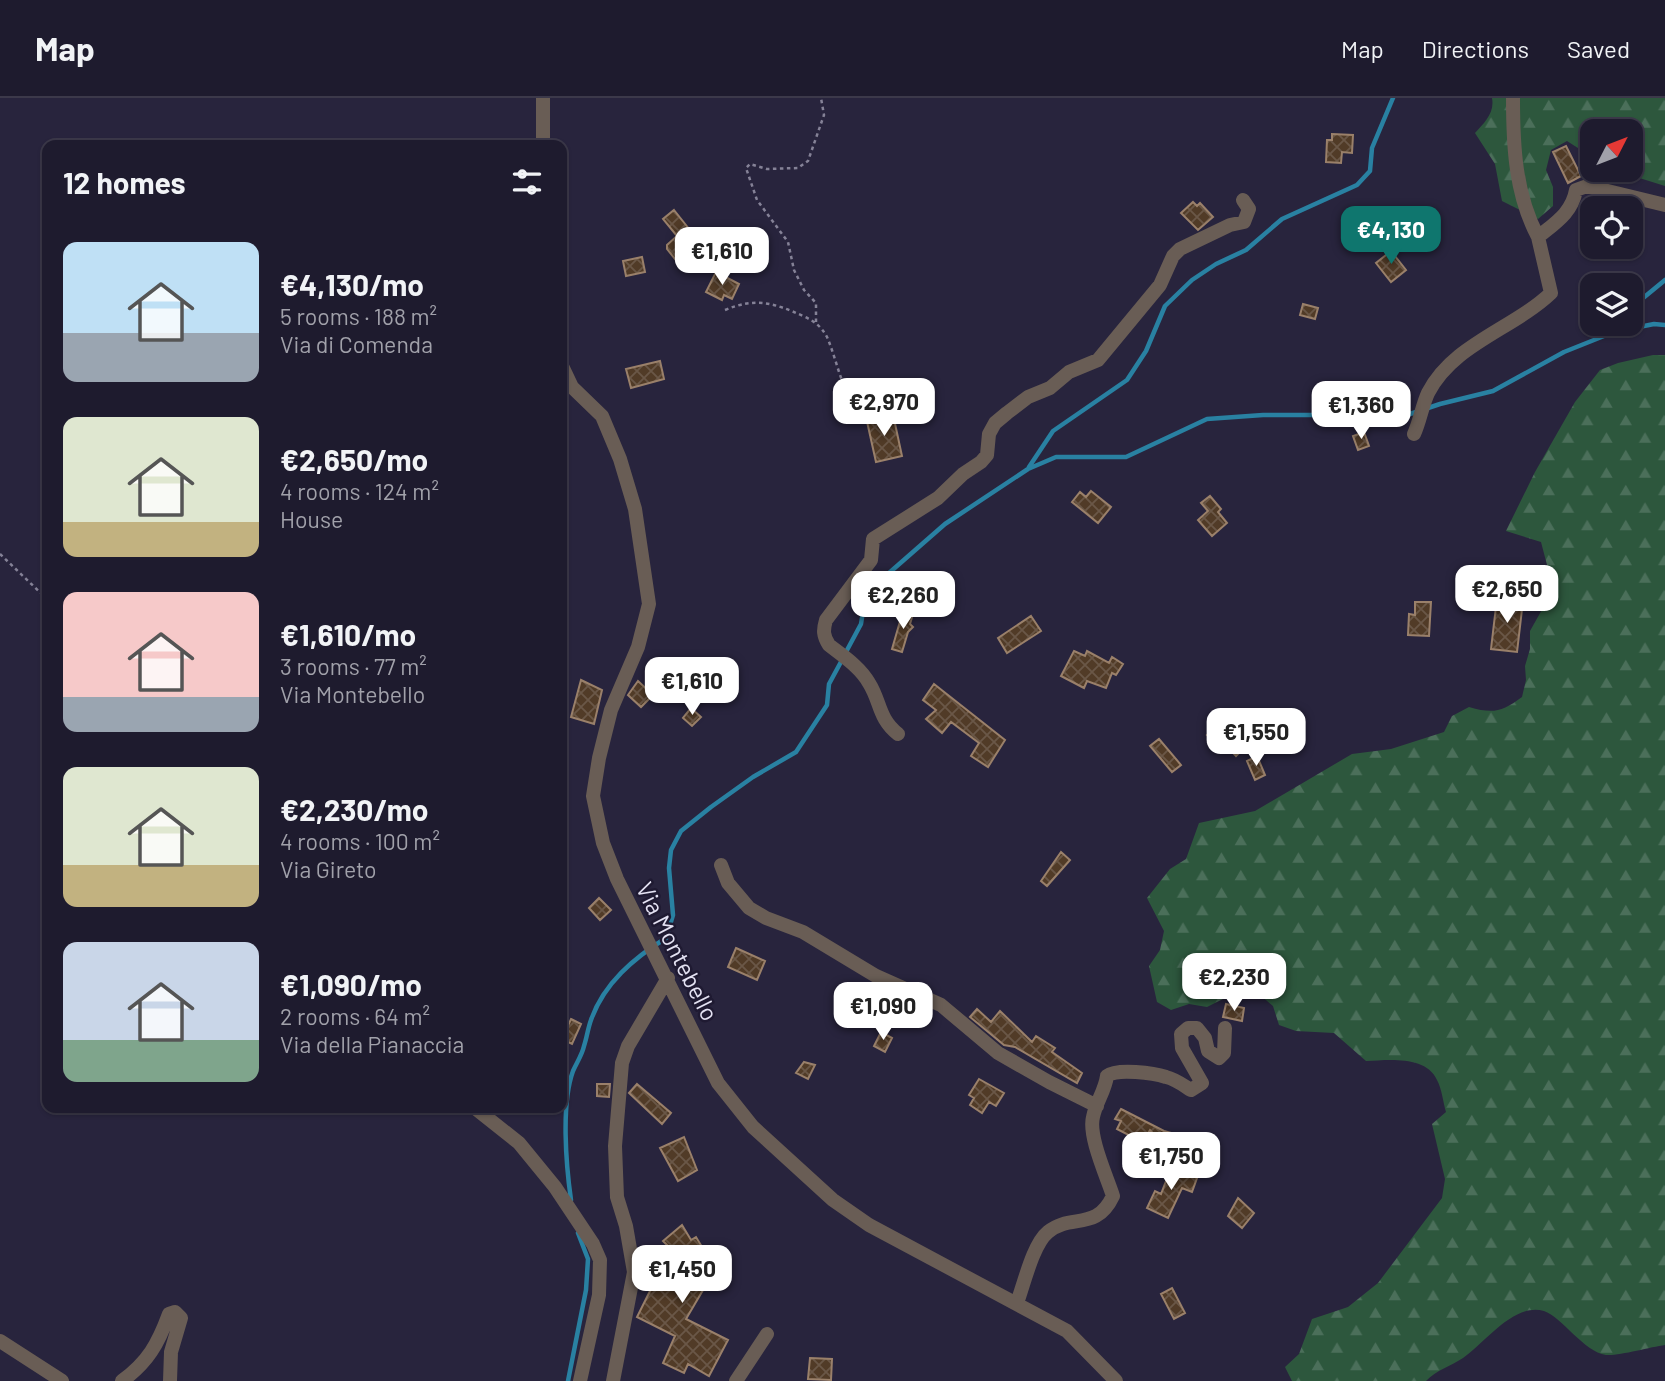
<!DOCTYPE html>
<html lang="en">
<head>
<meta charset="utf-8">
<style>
  :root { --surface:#1e1b2e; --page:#2b283a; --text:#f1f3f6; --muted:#a1a1aa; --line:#3c394a; --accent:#0f766e }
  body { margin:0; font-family:Barlow,sans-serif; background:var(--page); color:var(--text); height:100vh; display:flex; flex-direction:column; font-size:26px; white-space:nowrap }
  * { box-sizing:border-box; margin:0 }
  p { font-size:23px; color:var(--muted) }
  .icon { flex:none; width:38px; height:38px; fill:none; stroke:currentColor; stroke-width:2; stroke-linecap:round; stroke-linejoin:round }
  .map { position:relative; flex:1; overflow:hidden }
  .panel { position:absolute; left:42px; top:42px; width:525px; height:973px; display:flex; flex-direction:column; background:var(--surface); border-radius:14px; box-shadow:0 2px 5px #0004,0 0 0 2px var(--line) }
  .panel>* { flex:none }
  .needle { width:46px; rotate:48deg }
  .controls { position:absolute; left:1580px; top:21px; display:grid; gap:14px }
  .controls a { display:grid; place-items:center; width:63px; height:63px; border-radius:14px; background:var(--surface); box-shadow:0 2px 5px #0004,0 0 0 2px var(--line); font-size:35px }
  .price { position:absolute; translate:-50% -60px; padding:0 16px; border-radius:14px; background:#fff; color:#222; font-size:23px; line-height:46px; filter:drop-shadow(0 2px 4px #0008) }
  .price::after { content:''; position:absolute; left:50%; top:42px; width:21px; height:16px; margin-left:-10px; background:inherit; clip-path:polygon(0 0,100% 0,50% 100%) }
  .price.current { background:var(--accent); color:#fff }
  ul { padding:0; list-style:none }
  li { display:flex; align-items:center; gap:21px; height:175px; padding:0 21px }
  li span { display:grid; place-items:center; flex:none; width:196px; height:140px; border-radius:14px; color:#555 }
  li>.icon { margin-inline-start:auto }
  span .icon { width:84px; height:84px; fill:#fffc; stroke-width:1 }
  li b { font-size:30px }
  h2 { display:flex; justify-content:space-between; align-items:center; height:84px; padding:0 21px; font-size:30px }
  header { display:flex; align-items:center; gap:42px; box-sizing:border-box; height:98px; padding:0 35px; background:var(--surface); border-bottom:2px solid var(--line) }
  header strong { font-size:33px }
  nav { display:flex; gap:38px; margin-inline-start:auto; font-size:24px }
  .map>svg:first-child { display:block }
</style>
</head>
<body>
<header>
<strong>Map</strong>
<nav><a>Map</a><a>Directions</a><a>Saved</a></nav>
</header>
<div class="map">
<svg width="1665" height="1283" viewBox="0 0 1665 1283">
  <defs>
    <pattern id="forest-firs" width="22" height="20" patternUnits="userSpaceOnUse" patternTransform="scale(1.75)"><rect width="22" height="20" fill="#2d573d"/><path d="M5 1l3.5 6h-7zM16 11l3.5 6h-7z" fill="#4b6f5a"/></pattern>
    <pattern id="building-cross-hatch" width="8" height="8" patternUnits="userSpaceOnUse" patternTransform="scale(1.75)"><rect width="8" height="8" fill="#513b27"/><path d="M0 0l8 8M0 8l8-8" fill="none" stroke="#6a5747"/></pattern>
  </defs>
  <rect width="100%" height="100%" fill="#28243d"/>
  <path fill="url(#forest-firs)" d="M 1492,0 L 1665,0 L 1665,88 L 1614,72 L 1631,72 L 1631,33 L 1592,33 L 1592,59 L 1567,43 L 1551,52 L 1546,72 L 1553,89 L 1553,108 L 1538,121 L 1502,103 L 1495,66 L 1475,35 C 1484,25 1495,15 1492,0 Z
    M 1653,257 L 1665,257 L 1665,1247 C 1650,1249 1619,1258 1606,1257 C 1584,1254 1562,1219 1544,1213 C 1514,1204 1485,1245 1463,1260 C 1451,1268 1436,1272 1426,1283 L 1292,1283 L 1285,1269 L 1299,1256 L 1312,1221 L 1348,1209 L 1378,1185 L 1442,1100 L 1445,1081 L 1432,1026 L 1446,1014 C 1443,1004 1442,991 1437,982 C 1426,957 1388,962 1366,963 L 1334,935 L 1296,933 L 1279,927 L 1273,908 L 1259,896 L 1241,892 L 1207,909 L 1189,906 L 1171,912 L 1157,904 L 1149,868 L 1160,852 L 1164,833 L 1147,800 L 1170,771 L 1186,761 L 1199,725 L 1255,713 L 1352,656 L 1391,651 L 1444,634 L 1452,618 L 1469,609 C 1493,616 1502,614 1522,599 L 1526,582 L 1525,568 L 1530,551 L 1530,533 L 1548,501 L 1551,482 L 1541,444 L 1506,433 L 1535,374 L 1575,304 L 1600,272 L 1618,265 Z"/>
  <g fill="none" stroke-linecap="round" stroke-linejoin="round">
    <path stroke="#2981a2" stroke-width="4.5" d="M 1631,210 L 1665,182
      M 1597,239 L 1613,226
      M 1029,369 L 1053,333 L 1127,282 L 1146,253 L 1165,208 L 1192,182 L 1216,166 L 1246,152 L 1282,121 L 1357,87 L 1370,73 L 1372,50 L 1393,0
      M 846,554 L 861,526 L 865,501 L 889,475 L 945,426 L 1028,371 L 1056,359 L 1126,359 L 1207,321 L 1263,317 L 1347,317 L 1390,319 L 1410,316 L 1440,306 L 1493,293 L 1564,254 L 1614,234 L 1654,226 L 1665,227
      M 571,1102 C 566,1067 561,1006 573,973 C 577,964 582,957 584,948 C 587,939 588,930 591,922 C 604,885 634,860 666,840 L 673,817 L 669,770 L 671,752 L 681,733 L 711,709 L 753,679 L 796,654 L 827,607 L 829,586 L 842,562
      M 568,1283 L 586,1192 L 588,1161 L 578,1135"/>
  </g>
  <path fill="url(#building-cross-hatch)" stroke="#9a806a" stroke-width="2" d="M 1332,36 L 1353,37 L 1352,55 L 1342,54 L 1341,65 L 1326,64 L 1327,42 L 1332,42 Z
    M 1566,48 L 1581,78 L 1568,85 L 1553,54 Z
    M 1193,104 L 1197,108 L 1200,105 L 1213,119 L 1198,132 L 1181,115 Z
    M 674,112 L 705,151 L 686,166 L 683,163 L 679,166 L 667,151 L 667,147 L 677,138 L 663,121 Z
    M 1391,153 L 1406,172 L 1391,184 L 1376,165 Z
    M 642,159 L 645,174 L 626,178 L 623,163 Z
    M 716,174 L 739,186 L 732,201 L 724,197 L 722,202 L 706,194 Z
    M 1303,206 L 1318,210 L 1315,221 L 1300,217 Z
    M 660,263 L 664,281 L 631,290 L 626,271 Z
    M 882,316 L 884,323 L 894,321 L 902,358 L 876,364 L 866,319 Z
    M 1364,334 L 1369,348 L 1358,352 L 1353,338 Z
    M 1091,393 L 1111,409 L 1098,425 L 1072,404 L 1080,394 L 1086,399 Z
    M 1210,398 L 1221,411 L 1218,414 L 1227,425 L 1212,438 L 1198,422 L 1208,413 L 1201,405 Z
    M 1497,500 L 1523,503 L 1517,554 L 1491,551 Z
    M 1415,504 L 1431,504 L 1429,538 L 1408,537 L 1409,516 L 1415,517 Z
    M 903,513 L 913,516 L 910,526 L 913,529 L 908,534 L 902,554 L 892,551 Z
    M 1031,518 L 1041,533 L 1007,555 L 998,540 Z
    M 1074,553 L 1085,558 L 1087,553 L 1109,565 L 1112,559 L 1123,566 L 1116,577 L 1112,575 L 1106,590 L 1087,583 L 1084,590 L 1061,578 Z
    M 581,582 L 602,592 L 594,626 L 571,619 Z
    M 638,583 L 653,597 L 641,609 L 628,597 Z
    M 934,586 L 1005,642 L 988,669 L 971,658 L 979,645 L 951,624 L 942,635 L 926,621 L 936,612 L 923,602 Z
    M 691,610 L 701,619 L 692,628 L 683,620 Z
    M 1221,625 L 1245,649 L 1236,658 L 1224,645 L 1219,649 L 1207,637 Z
    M 1159,641 L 1181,667 L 1172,674 L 1150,648 Z
    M 1257,658 L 1265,677 L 1255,682 L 1247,663 Z
    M 1061,754 L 1070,762 L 1047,788 L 1041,783 Z
    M 599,800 L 611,812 L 600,822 L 589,810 Z
    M 736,850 L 765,863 L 757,882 L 728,869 Z
    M 1226,906 L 1244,910 L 1242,923 L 1223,919 Z
    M 977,911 L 991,924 L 1000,913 L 1032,944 L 1036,938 L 1055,950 L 1052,954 L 1082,975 L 1077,985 L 1015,949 L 1004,947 L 970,919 Z
    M 571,921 L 581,926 L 572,946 L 562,941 Z
    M 881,934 L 892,940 L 885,954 L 874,948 Z
    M 804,964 L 815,967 L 808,981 L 796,975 Z
    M 979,981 L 1004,995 L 996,1008 L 989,1004 L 982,1015 L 970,1007 L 974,1000 L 969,997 Z
    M 597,986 L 610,986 L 609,999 L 597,998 Z
    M 637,986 L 671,1015 L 662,1026 L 629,995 Z
    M 1121,1011 L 1164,1033 L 1182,1038 L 1181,1041 L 1190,1046 L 1187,1053 L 1160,1043 L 1150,1032 L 1142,1044 L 1117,1031 L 1121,1023 L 1115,1021 Z
    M 684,1039 L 697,1072 L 678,1083 L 660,1050 Z
    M 1171,1070 L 1197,1080 L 1192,1094 L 1182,1090 L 1168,1120 L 1147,1110 L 1155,1093 L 1161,1096 Z
    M 1238,1100 L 1254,1115 L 1242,1130 L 1228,1118 Z
    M 682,1127 L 691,1142 L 696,1139 L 713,1167 L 709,1169 L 712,1174 L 693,1186 L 703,1192 L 686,1221 L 728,1242 L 709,1278 L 688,1266 L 684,1275 L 663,1265 L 675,1238 L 637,1219 L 651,1191 L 643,1186 L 648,1176 L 650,1178 L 656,1165 L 662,1168 L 672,1152 L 663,1143 Z
    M 1172,1190 L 1185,1215 L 1174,1221 L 1161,1196 Z
    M 810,1260 L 832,1261 L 831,1282 L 808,1281 Z"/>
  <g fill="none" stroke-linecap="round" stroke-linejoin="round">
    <path stroke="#858297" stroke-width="2.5" stroke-dasharray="3.5 3.5" stroke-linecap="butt" d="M 725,212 C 756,199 774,205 803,218 C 814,223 821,228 827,239 C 834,255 838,274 845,290
      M 816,224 L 816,205 L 804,192 L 794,172 L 788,144 L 757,102 L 746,70 L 750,66 L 767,71 L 798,70 L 808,63 L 824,17 L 821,0
      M 0,456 L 47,501"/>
    <path stroke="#695d55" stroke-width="14" d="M 543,0 L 543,47
      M 1513,0 C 1513,47 1515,96 1538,139
      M 562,268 L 572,289 L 602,318 L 620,361 L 635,411 L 649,506 L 638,549 L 611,612 L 599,660 L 593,698 L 603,745 L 617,781 L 718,985 L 753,1029 L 833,1102 L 869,1127 L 1067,1233 L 1116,1283
      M 1414,336 C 1420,323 1422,308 1428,295 C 1453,246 1513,231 1551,195 L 1538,139 C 1555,125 1572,115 1576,92 L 1587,88 L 1665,107
      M 898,636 C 878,620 881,604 869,585 C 860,569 843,558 829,547 C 823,538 823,532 826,522 L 871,462 L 873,441 L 938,400 L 963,376 L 981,364 L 987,357 L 989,336 L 995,325 L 1007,315 L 1028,299 L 1050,290 L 1069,274 L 1098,262 L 1160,187 L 1173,158 L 1180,151 L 1230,127 L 1244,124 L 1249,111 L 1243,102
      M 721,767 L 728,785 L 749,810 L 766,820 L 803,834 L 876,878 L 941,907 L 998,955 L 1049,984 L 1097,1008
      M 475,1010 L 519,1045 L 555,1089 L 593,1146 L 600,1162 L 599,1197 L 580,1283
      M 1017,1205 C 1024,1186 1033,1146 1048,1134 C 1071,1115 1096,1134 1113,1098 C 1107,1079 1088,1038 1093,1019 C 1096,1004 1105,993 1107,978 C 1117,970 1154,975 1166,979 C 1175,981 1183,987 1191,992 L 1202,985 L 1182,950 L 1181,936 L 1188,930 L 1197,930 L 1205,940 L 1208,953 L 1219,960 L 1224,955 L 1225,930
      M 0,1243 L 62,1283
      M 122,1283 C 148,1264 158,1246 169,1216 L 175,1214 L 181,1220 L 171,1254 L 170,1283
      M 613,1283 L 634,1174 L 626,1128 L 617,1099 L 615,1048 L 622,965 L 628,948 L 668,880
      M 736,1283 L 767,1236"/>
  </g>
  <g text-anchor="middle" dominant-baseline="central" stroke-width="5" stroke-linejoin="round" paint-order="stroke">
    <g font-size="24" fill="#e4e2f3" stroke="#1f1a32">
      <text transform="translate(678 853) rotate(63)">Via Montebello</text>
    </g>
  </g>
</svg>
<div class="controls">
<a><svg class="needle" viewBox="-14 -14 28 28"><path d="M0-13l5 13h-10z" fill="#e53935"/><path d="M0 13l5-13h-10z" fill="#a1a1aa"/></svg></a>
<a><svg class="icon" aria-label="locate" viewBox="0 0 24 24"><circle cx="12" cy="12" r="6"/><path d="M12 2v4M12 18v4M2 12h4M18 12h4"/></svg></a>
<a><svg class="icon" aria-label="layers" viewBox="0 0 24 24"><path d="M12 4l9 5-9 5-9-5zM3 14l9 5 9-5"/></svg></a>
</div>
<b class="price current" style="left:1391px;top:168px">€4,130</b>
<b class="price" style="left:722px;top:189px">€1,610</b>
<b class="price" style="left:884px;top:340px">€2,970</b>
<b class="price" style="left:1361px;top:343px">€1,360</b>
<b class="price" style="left:1507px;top:527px">€2,650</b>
<b class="price" style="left:903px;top:533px">€2,260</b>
<b class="price" style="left:692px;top:619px">€1,610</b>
<b class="price" style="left:1256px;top:670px">€1,550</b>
<b class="price" style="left:1234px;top:915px">€2,230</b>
<b class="price" style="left:883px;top:944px">€1,090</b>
<b class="price" style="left:1171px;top:1094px">€1,750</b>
<b class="price" style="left:682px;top:1207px">€1,450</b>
<section class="panel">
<h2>12 homes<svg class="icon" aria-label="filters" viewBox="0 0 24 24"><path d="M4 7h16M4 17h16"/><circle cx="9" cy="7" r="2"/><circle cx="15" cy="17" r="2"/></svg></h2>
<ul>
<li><span style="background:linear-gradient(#bfe0f5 65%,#9aa5b1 0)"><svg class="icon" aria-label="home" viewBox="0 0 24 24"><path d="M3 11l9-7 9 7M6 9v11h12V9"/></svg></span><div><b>€4,130/mo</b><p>5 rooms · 188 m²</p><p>Via di Comenda</p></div></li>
<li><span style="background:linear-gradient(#dfe7d0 75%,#c2b280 0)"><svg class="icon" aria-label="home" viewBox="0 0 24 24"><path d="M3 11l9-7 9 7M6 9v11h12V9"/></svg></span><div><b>€2,650/mo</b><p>4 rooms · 124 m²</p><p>House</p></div></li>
<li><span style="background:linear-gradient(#f6c9c9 75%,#9aa5b1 0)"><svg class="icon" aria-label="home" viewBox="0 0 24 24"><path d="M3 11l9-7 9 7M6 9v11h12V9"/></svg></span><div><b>€1,610/mo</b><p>3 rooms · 77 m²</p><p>Via Montebello</p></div></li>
<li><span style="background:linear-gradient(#dfe7d0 70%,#c2b280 0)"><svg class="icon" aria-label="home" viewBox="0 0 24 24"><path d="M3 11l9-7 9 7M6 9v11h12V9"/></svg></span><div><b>€2,230/mo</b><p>4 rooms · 100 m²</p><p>Via Gireto</p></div></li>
<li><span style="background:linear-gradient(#c9d6e8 70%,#7fa58c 0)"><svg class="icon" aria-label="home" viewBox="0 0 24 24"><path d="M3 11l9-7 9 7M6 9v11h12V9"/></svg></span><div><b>€1,090/mo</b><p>2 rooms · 64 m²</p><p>Via della Pianaccia</p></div></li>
</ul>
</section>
</div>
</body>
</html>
